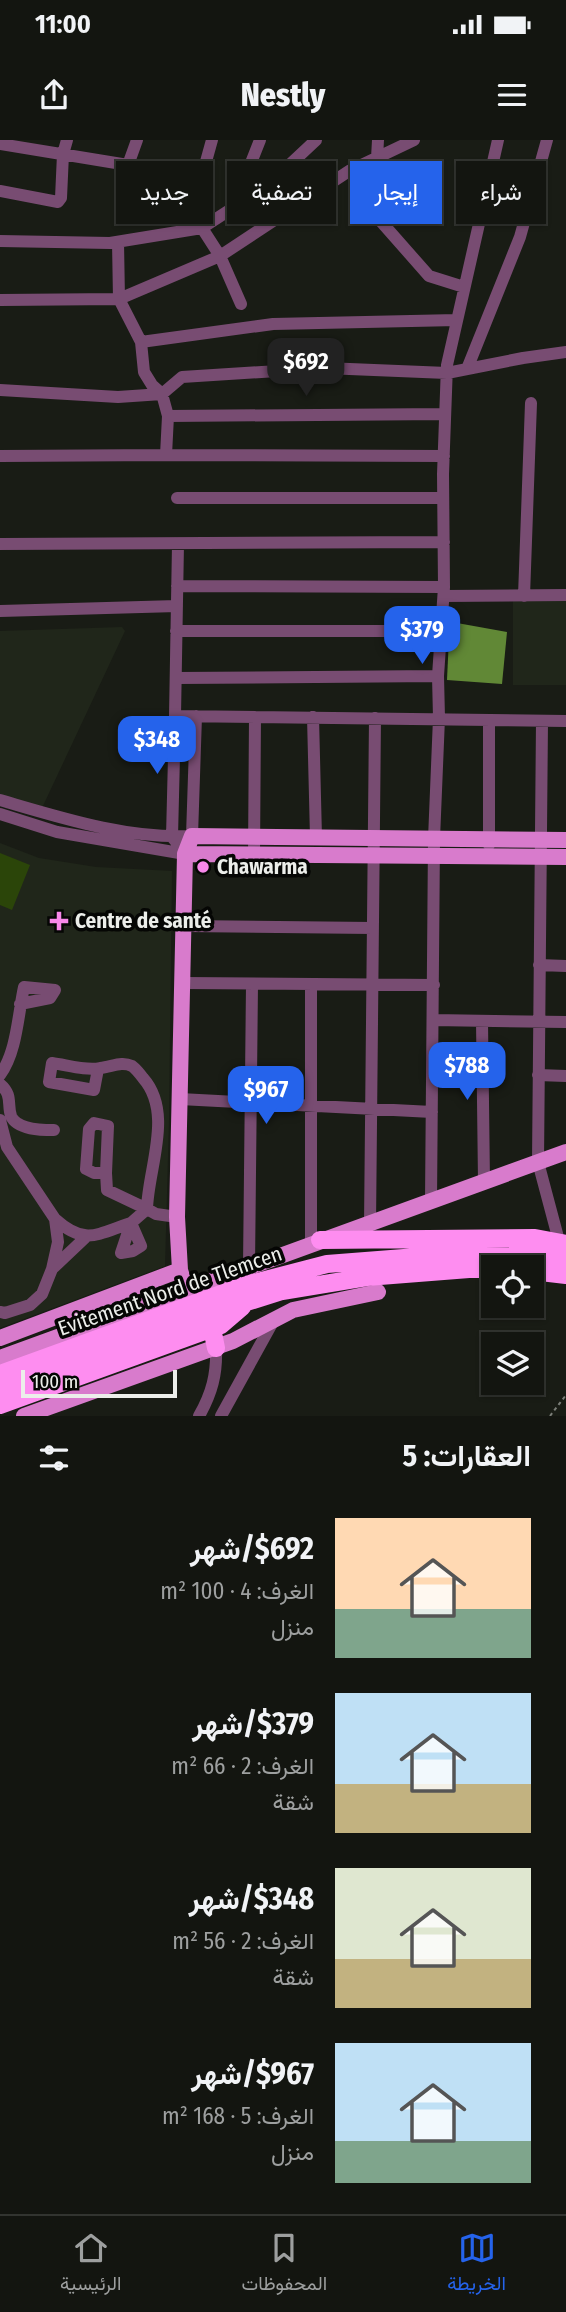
<!DOCTYPE html>
<html lang="ar">
<head>
<meta charset="utf-8">
<style>
  :root { --surface:#131510; --page:#1c1e19; --text:#f1f3f6; --muted:#9d9f9f; --line:#323430; --accent:#2563eb }
  body { margin:0; font-family:"Fira Sans Condensed",Vazirmatn,sans-serif; background:var(--page); color:var(--text); direction:rtl; height:100vh; display:flex; flex-direction:column; font-size:26px; white-space:nowrap }
  * { box-sizing:border-box; margin:0 }
  p { font-size:23px; color:var(--muted) }
  .icon { flex:none; width:38px; height:38px; fill:none; stroke:currentColor; stroke-width:2; stroke-linecap:round; stroke-linejoin:round }
  .map { position:relative; height:1276px; overflow:hidden; direction:ltr }
  .details { display:flex; flex-direction:column; background:var(--surface); flex:1 }
  .details>* { flex:none }
  .top-card { position:absolute; left:21px; top:21px; width:525px; height:63px; direction:rtl; display:flex; gap:14px }
  .fabs { position:absolute; left:481px; top:1115px; display:grid; gap:14px }
  .fabs a { display:grid; place-items:center; width:63px; height:63px; border-radius:0px; background:var(--surface); box-shadow:0 2px 5px #0004,0 0 0 2px var(--line); font-size:35px }
  .scale { position:absolute; left:21px; bottom:18px; width:156px; box-sizing:border-box; padding-left:7px; border:4px solid #eceeea; border-top:0; font-size:19px; line-height:24px; white-space:nowrap; color:#eceeea; -webkit-text-stroke:5px #050604; paint-order:stroke }
  .price { position:absolute; translate:-50% -60px; padding:0 16px; border-radius:14px; background:var(--accent); color:#fff; font-size:23px; line-height:46px; filter:drop-shadow(0 2px 4px #0008) }
  .price::after { content:''; position:absolute; left:50%; top:42px; width:21px; height:16px; margin-left:-10px; background:inherit; clip-path:polygon(0 0,100% 0,50% 100%) }
  .price.selected { background:#222; color:#fff }
  ul { padding:0; list-style:none }
  li { display:flex; align-items:center; gap:21px; height:175px; padding:0 35px }
  li span { display:grid; place-items:center; flex:none; width:196px; height:140px; border-radius:0px; color:#555 }
  li>.icon { margin-inline-start:auto }
  span .icon { width:84px; height:84px; fill:#fffc; stroke-width:1 }
  li b { font-size:30px }
  h2 { display:flex; justify-content:space-between; align-items:center; height:84px; padding:0 35px; font-size:30px }
  .tag { padding:0 24px; border-radius:0px; background:var(--surface); box-shadow:0 2px 5px #0004,0 0 0 2px var(--line); font-size:24px; line-height:63px }
  .tag.selected { background:var(--accent); color:#fff }
  .status { display:flex; justify-content:space-between; align-items:center; height:49px; padding:0 35px; background:var(--surface); direction:ltr }
  .status svg { height:19px; fill:currentColor }
  header { display:flex; justify-content:space-between; align-items:center; height:91px; padding:0 35px; background:var(--surface); font-size:32px; font-weight:800 }
  .tab-bar { display:flex; justify-content:space-around; align-items:center; height:98px; border-top:2px solid var(--line); background:var(--surface); font-size:19px; color:var(--muted) }
  .tab-bar a { display:grid; justify-items:center; gap:4px }
  .tab-bar .selected { color:var(--accent) }
  .map>svg:first-child { display:block }
</style>
</head>
<body>
<div class="status"><b>11:00</b><svg viewBox="0 0 49 12"><path d="M0 12V9h3v3zM5 12V6h3v6zM10 12V3h3v9zM15 12V0h3v12zM26 1h20v11H26zM47 4h2v5h-2z"/></svg></div>
<header><svg class="icon" aria-label="menu" viewBox="0 0 24 24"><path d="M4 6h16M4 12h16M4 18h16"/></svg>Nestly<svg class="icon" aria-label="share" viewBox="0 0 24 24"><path d="M12 15V3M7 8l5-5 5 5M5 13v7h14v-7"/></svg></header>
<div class="map">
<svg width="566" height="1276" viewBox="0 0 566 1276">
  <rect width="100%" height="100%" fill="#191c15"/>
  <path fill="#20261a" d="M 513,460 L 566,461 L 566,545 L 513,545 Z
    M 122,487 L 125,491 L 42,668 L 0,655 L 0,491 Z
    M 0,703 L 39,718 L 96,727 L 172,731 L 169,980 L 165,1126 L 0,1188 Z"/>
  <path fill="#2b4509" d="M 0,713 L 30,725 L 12,770 L 0,765 Z"/>
  <path fill="#618836" d="M 457,483 L 507,492 L 502,544 L 447,540 L 449,497 Z"/>
  <g fill="none" stroke-linecap="round" stroke-linejoin="round">
    <path stroke="#7b7e78" stroke-width="2" stroke-dasharray="3.5 3.5" stroke-linecap="butt" d="M 550,1276 L 566,1255"/>
    <path stroke="#784c72" stroke-width="12" d="M 212,0 L 197,54 L 196,67 L 202,88 L 220,116 L 241,164
      M 0,4 L 128,25 L 197,54
      M 377,18 L 378,0
      M 128,25 L 137,0
      M 0,51 L 58,62 L 61,58 L 63,14 L 67,0
      M 367,57 L 377,77 L 429,136 L 464,147
      M 234,66 L 260,0
      M 0,101 L 110,103 L 202,88 L 268,45 L 316,0
      M 0,160 L 119,159 L 220,116 L 349,31 L 414,0
      M 141,202 L 273,184 L 457,180
      M 467,229 L 520,97 L 547,0
      M 0,250 L 118,257 L 162,254 L 182,237 L 325,228 L 447,233 L 523,218 L 566,212
      M 168,276 L 445,274
      M 166,315 L 444,316
      M 0,316 L 166,315 L 168,276 L 162,254 L 152,245 L 144,232 L 141,202 L 119,159 L 118,102
      M 177,358 L 443,358
      M 0,404 L 444,402
      M 178,404 L 175,576 L 566,581
      M 177,446 L 444,447
      M 444,456 L 566,455
      M 524,456 L 531,263
      M 0,471 L 177,466
      M 176,491 L 441,491
      M 176,538 L 438,536
      M 175,576 L 172,697 L 177,703
      M 313,577 L 316,697
      M 489,580 L 489,705
      M 542,581 L 538,1022 L 559,1101
      M 0,660 C 62,678 127,699 192,696 L 196,576
      M 0,674 L 57,692 L 185,714
      M 254,715 L 255,577
      M 184,786 L 373,788
      M 539,825 L 566,826
      M 183,843 L 434,845
      M 311,844 L 311,1103
      M 433,880 L 566,882
      M 482,881 L 484,1042
      M 98,929 L 94,950 L 49,942 L 52,923 C 67,925 86,931 100,928 C 112,927 121,921 132,926 C 136,929 140,934 143,938 C 174,973 148,1028 147,1069 L 107,1050 L 106,1033 L 108,986 L 94,983 L 89,989 L 86,1029 L 94,1033 L 106,1033
      M 0,935 C 17,912 18,874 24,847 L 55,850 L 50,858 L 20,864
      M 538,935 L 566,936
      M 0,944 C 13,955 7,964 11,976 C 17,990 42,990 54,990
      M 180,959 L 432,972
      M 0,980 L 7,1007 L 55,1079 L 58,1102 L 52,1129 L 42,1154 L 30,1165 L 5,1173 L 0,1172
      M 431,1062 L 434,699 L 439,578 L 438,536 L 444,447 L 443,334 L 447,225 L 498,0
      M 55,1079 C 85,1106 97,1094 131,1083 L 121,1113 L 133,1111 L 141,1106 L 131,1083 L 147,1069 L 156,1074 L 177,1077
      M 370,1085 L 375,578
      M 249,1127 L 252,844
      M 52,1129 L 87,1096
      M 199,1276 C 212,1253 217,1234 216,1208
      M 221,1276 L 275,1178"/>
    <path stroke="#d87bcc" stroke-width="16" d="M 185,714 L 566,717
      M 186,1150 L 180,1130 L 177,1077 L 185,714 L 192,696 L 566,700
      M 0,1198 L 180,1130
      M 0,1218 L 566,1012
      M 24,1276 L 233,1201 L 293,1170 L 378,1152"/>
    <path stroke="#fe8df0" stroke-width="18" d="M 320,1100 L 535,1098 L 566,1104
      M 532,1131 L 566,1135
      M 212,1188 L 216,1208
      M 0,1234 L 246,1145 L 327,1124 L 468,1113 L 498,1113 L 566,1118
      M 0,1252 L 218,1171 L 282,1151 L 367,1137 L 469,1129 L 494,1129
      M 0,1265 L 221,1185 L 242,1167"/>
  </g>
  <g fill="#f888ea" stroke="#050604" stroke-width="2.5">
    <circle cx="203" cy="727" r="7"/>
    <path d="M55.5 770.5h7v7h7v7h-7v7h-7v-7h-7v-7h7z"/>
  </g>
  <g text-anchor="middle" dominant-baseline="central" stroke-width="7" stroke-linejoin="round" paint-order="stroke">
    <g font-size="21" font-weight="bold" fill="#eceeea" stroke="#050604" text-anchor="start">
      <text x="217" y="727">Chawarma</text>
      <text x="75" y="781">Centre de santé</text>
    </g>
    <g font-size="21" fill="#eceeea" stroke="#050604">
      <text transform="translate(170 1151) rotate(-19)">Evitement Nord de Tlemcen</text>
    </g>
  </g>
</svg>
<div class="fabs">
<a><svg class="icon" aria-label="locate" viewBox="0 0 24 24"><circle cx="12" cy="12" r="6"/><path d="M12 2v4M12 18v4M2 12h4M18 12h4"/></svg></a>
<a><svg class="icon" aria-label="layers" viewBox="0 0 24 24"><path d="M12 4l9 5-9 5-9-5zM3 14l9 5 9-5"/></svg></a>
</div>
<div class="scale">100 m</div>
<b class="price selected" style="left:306px;top:258px">$692</b>
<b class="price" style="left:422px;top:526px">$379</b>
<b class="price" style="left:157px;top:636px">$348</b>
<b class="price" style="left:467px;top:962px">$788</b>
<b class="price" style="left:266px;top:986px">$967</b>
<div class="top-card">
<a class="tag">شراء</a>
<a class="tag selected">إيجار</a>
<a class="tag">تصفية</a>
<a class="tag">جديد</a>
</div>
</div>
<section class="details">
<h2>العقارات: 5<svg class="icon" aria-label="filters" viewBox="0 0 24 24"><path d="M4 7h16M4 17h16"/><circle cx="9" cy="7" r="2"/><circle cx="15" cy="17" r="2"/></svg></h2>
<ul>
<li><span style="background:linear-gradient(#ffd9b3 65%,#7fa58c 0)"><svg class="icon" aria-label="home" viewBox="0 0 24 24"><path d="M3 11l9-7 9 7M6 9v11h12V9"/></svg></span><div><b>$692/شهر</b><p>الغرف: 4 · 100 m²</p><p>منزل</p></div></li>
<li><span style="background:linear-gradient(#bfe0f5 65%,#c2b280 0)"><svg class="icon" aria-label="home" viewBox="0 0 24 24"><path d="M3 11l9-7 9 7M6 9v11h12V9"/></svg></span><div><b>$379/شهر</b><p>الغرف: 2 · 66 m²</p><p>شقة</p></div></li>
<li><span style="background:linear-gradient(#dfe7d0 65%,#c2b280 0)"><svg class="icon" aria-label="home" viewBox="0 0 24 24"><path d="M3 11l9-7 9 7M6 9v11h12V9"/></svg></span><div><b>$348/شهر</b><p>الغرف: 2 · 56 m²</p><p>شقة</p></div></li>
<li><span style="background:linear-gradient(#bfe0f5 70%,#7fa58c 0)"><svg class="icon" aria-label="home" viewBox="0 0 24 24"><path d="M3 11l9-7 9 7M6 9v11h12V9"/></svg></span><div><b>$967/شهر</b><p>الغرف: 5 · 168 m²</p><p>منزل</p></div></li>
</ul>
</section>
<nav class="tab-bar">
<a class="selected"><svg class="icon" aria-label="map" viewBox="0 0 24 24"><path d="M3 6l6-2 6 2 6-2v14l-6 2-6-2-6 2zM9 4v14M15 6v14"/></svg>الخريطة</a>
<a><svg class="icon" aria-label="saved" viewBox="0 0 24 24"><path d="M7 4h10v16l-5-4-5 4z"/></svg>المحفوظات</a>
<a><svg class="icon" aria-label="home" viewBox="0 0 24 24"><path d="M3 11l9-7 9 7M6 9v11h12V9"/></svg>الرئيسية</a>
</nav>
</body>
</html>
